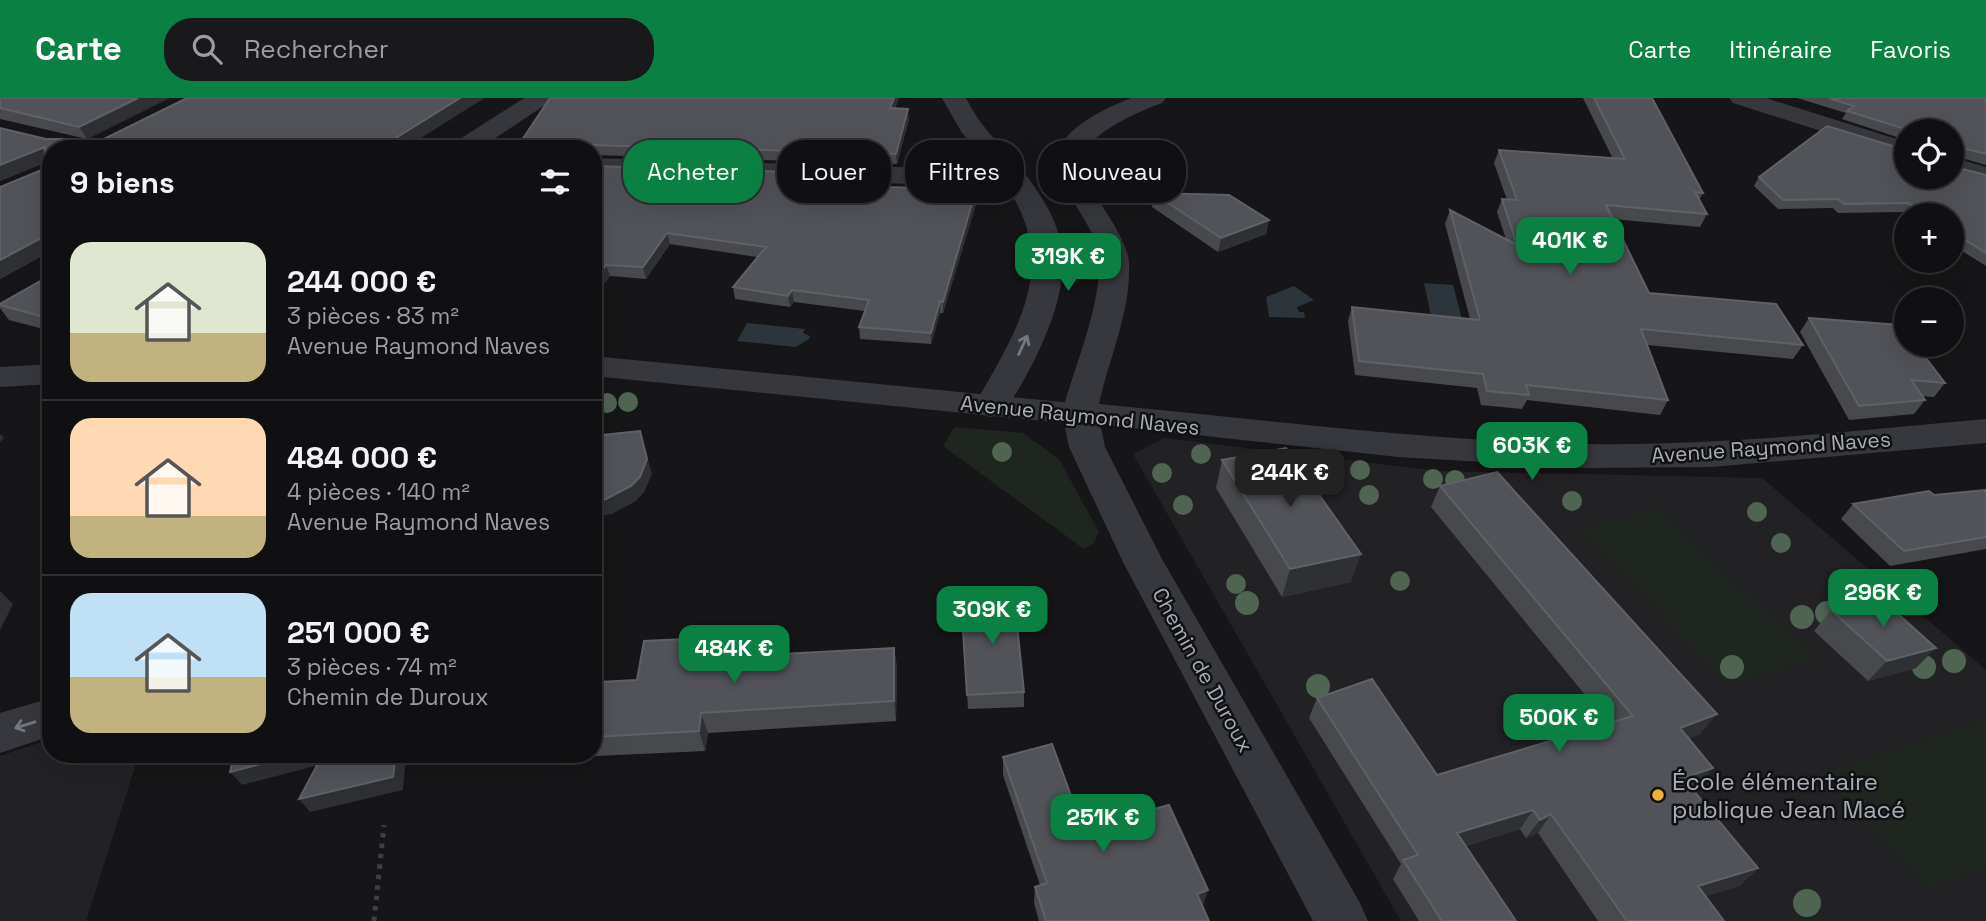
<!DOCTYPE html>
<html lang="fr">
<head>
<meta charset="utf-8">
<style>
  :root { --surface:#101012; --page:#19191b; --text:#f1f3f6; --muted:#9c9d9f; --line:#303032; --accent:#0b8043 }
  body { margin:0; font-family:"Space Grotesk",sans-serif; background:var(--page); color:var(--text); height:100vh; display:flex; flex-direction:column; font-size:26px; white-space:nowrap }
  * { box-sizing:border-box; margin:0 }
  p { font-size:23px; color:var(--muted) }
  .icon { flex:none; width:38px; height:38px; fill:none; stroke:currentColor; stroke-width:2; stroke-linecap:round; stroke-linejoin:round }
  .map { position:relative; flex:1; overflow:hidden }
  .panel { position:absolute; left:42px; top:42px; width:560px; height:623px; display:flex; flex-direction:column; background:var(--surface); border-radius:28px; box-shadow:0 7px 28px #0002,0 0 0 2px var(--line) }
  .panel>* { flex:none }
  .hud { position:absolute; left:623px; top:42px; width:665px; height:63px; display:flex; gap:14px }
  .controls { position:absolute; left:1894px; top:21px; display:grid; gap:14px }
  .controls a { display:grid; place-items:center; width:70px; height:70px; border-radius:50%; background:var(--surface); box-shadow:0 7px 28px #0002,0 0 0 2px var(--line); font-size:35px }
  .price { position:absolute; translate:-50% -60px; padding:0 16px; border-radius:14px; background:var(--accent); color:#fff; font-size:23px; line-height:46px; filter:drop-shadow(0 2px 4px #0008) }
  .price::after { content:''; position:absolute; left:50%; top:42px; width:21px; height:16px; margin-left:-10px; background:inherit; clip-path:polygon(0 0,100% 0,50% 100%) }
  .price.on { background:#222; color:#fff }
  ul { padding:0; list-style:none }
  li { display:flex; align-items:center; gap:21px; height:175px; padding:0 28px }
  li+li { border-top:2px solid var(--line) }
  li span { display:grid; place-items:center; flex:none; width:196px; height:140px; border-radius:21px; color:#555 }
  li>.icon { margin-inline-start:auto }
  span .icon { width:84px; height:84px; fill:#fffc; stroke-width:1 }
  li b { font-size:30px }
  h2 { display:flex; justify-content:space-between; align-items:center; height:84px; padding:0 28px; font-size:30px }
  .pill { padding:0 24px; border-radius:28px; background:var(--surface); box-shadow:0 7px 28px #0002,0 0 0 2px var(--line); font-size:24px; line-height:63px }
  .pill.on { background:var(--accent); color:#fff }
  header { display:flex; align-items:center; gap:42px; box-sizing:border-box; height:98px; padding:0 35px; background:var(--accent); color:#fff }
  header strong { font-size:33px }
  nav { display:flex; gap:38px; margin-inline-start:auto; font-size:24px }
  .search { width:490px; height:63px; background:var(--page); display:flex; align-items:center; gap:18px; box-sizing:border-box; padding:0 24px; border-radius:28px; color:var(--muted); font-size:26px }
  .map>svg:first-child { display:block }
</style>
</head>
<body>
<header>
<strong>Carte</strong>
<div class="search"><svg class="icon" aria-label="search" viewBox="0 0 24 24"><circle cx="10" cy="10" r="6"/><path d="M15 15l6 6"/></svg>Rechercher</div>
<nav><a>Carte</a><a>Itinéraire</a><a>Favoris</a></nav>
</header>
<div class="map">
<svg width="1986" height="823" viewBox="0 0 1986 823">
  <rect width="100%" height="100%" fill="#161618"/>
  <path fill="#222225" d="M 1164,340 L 1438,373 L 1762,380 L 1986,572 L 1986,823 L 1401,823 L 1133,356 Z
    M 51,641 L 51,656 L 139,656 L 86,823 L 0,823 L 0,658 Z"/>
  <path fill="#1e261f" d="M 954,329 L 1023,335 L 1059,361 L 1099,434 L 1094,445 L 1084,451 L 943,348 Z
    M 1658,411 L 1815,561 L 1728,587 L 1579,430 Z
    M 1986,622 L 1986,769 L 1929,790 L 1819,676 Z"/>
  <path fill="#2c353c" d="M 1424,185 L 1453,187 L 1462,221 L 1431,218 Z
    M 1294,188 L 1314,202 L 1297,209 L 1299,214 L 1304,214 L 1305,220 L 1269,219 L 1266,199 Z
    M 747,225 L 805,231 L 803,235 L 810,238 L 809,241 L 796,249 L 737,243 Z"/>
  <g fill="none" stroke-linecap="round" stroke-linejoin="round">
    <path stroke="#3d3f44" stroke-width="5" stroke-dasharray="4.5 6" stroke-linecap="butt" d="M 374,823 L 384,727"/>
    <path fill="#37383d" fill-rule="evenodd" d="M 524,0 L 552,0 L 548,5 L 479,51 L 448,51 L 452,46 Z
      M 942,0 L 966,0 C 980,30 1005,50 1025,76 C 1042,98 1059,124 1062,152 C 1069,203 1031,274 1003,316 L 991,319 L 979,316 L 974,308 C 1015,235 1061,170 1007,89 L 593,76 L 593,60 L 994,72 L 962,35 Z
      M 1131,0 L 1166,0 L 1162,5 C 1140,13 1120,22 1101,36 C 1095,41 1085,47 1082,54 C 1073,79 1127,131 1129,165 C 1131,213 1109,260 1099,306 C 1260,321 1423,343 1585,346 C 1719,348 1852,333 1986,321 L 1986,345 L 1711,369 L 1583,370 L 1398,359 L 1068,323 L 1062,315 C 1073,271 1110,189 1096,146 C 1086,115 1058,91 1055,58 C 1066,28 1104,11 1131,0 Z
      M 1729,0 L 1766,0 L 1906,44 L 1906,60 L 1733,5 Z
      M 1951,59 L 1986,69 L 1986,86 L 1951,76 Z
      M 51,600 L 51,638 L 0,655 L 0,615 Z"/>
    <path fill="#37383d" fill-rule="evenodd" d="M 593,258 L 1092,307 L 1098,315 L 1105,349 L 1162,461 L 1360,805 L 1368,823 L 1313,823 L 1123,464 L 1069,349 L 1064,325 L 593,278 Z
      M 51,266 L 51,286 L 0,289 L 0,269 Z"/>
  </g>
  <g fill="#506452">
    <circle cx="628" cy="304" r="10"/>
    <circle cx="607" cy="305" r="10"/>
    <circle cx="1002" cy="354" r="10"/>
    <circle cx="1201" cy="356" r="10"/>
    <circle cx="1310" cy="367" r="10"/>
    <circle cx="1360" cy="372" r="10"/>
    <circle cx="1162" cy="375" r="10"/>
    <circle cx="1334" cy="381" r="10"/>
    <circle cx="1433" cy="381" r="10"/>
    <circle cx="1455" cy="382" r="10"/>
    <circle cx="1369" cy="397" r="10"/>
    <circle cx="1572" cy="403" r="10"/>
    <circle cx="1183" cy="407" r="10"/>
    <circle cx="1757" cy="414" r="10"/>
    <circle cx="1781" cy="445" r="10"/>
    <circle cx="1400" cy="483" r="10"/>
    <circle cx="1236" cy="486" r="10"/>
    <circle cx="1862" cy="491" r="10"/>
    <circle cx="1247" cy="505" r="12"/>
    <circle cx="1827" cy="515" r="12"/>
    <circle cx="1802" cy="519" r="12"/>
    <circle cx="1954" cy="563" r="12"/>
    <circle cx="1732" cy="569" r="12"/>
    <circle cx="1924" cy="569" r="12"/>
    <circle cx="1318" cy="588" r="12"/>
    <circle cx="1807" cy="805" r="14"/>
  </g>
  <path fill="#47494d" d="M 0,0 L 169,0 L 87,41 L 104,41 L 187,0 L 484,0 L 403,51 L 51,51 L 51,153 L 0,181 L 0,89 L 44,71 L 44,65 L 0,83 L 0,30 L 46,41 L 87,41 L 0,21 Z
    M 550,0 L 899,0 L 895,10 L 909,21 L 897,66 L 593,57 L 593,51 L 516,51 Z
    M 1583,0 L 1652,0 L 1703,95 L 1699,102 L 1707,116 L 1700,129 L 1613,121 L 1649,195 L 1803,247 L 1793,261 L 1647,247 L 1668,302 L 1660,317 L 1527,302 L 1522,311 L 1481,307 L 1477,290 L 1355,277 L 1348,223 L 1352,209 L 1470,221 L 1445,126 L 1450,112 L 1506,141 L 1497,114 L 1502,101 L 1507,102 L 1494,65 L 1499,52 L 1613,61 Z
    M 1797,0 L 1986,0 L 1986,67 L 1955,58 L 1955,69 L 1986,77 L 1986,168 L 1951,146 L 1951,117 L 1906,117 L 1902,114 L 1838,115 L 1833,110 L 1778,111 L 1754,88 L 1759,79 L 1906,79 L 1951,33 L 1906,33 L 1906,42 L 1842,21 L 1846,15 Z
    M 593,68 L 891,89 L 977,103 L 943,215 L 940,215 L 931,246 L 860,241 L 859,229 L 865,213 L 794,204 L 790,209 L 735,201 L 733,189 L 757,159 L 670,146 L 646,181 L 610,178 L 593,199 Z
    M 1153,95 L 1269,122 L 1266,136 L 1218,154 L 1152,109 Z
    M 51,177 L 51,233 L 9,222 L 0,210 L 0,206 Z
    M 1809,220 L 1945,285 L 1934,299 L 1922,298 L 1925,302 L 1914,316 L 1849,322 L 1800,234 Z
    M 1222,362 L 1351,484 L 1282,499 L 1216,390 Z
    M 1440,388 L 1700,636 L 1689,640 L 1713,670 L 1696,689 L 1692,691 L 1758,770 L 1739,788 L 1706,798 L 1724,823 L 1598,823 L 1538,735 L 1526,740 L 1520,731 L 1466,748 L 1516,823 L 1419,823 L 1393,781 L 1401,766 L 1309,620 L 1317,600 L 1437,677 L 1609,626 L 1431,409 Z
    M 1986,392 L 1986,451 L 1890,468 L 1841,421 L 1853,406 Z
    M 1831,512 L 1916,570 L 1868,583 L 1814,533 Z
    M 962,515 L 1024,594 L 1024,609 L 968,611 Z
    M 894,550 L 897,570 L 896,623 L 708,635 L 705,653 L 596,658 L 593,652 L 593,611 L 637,582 L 733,559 Z
    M 1003,659 L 1083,730 L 1203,809 L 1209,823 L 1039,823 L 1034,805 L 1035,789 L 1040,787 L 1003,677 Z"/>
  <path fill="#2f3033" d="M 138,0 L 169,0 L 87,41 L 79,29 Z
    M 460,0 L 484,0 L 403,51 L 378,51 Z
    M 894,0 L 899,0 L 891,21 L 890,10 Z
    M 908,11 L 909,21 L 897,66 L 896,56 Z
    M 45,49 L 51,62 L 0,83 L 0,67 Z
    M 890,77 L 891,88 L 888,100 L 887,89 Z
    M 976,92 L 977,103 L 943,215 L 943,204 Z
    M 1269,122 L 1266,136 L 1218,154 L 1221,140 Z
    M 51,135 L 51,153 L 0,181 L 0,162 Z
    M 667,135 L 670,146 L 646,181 L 643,169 Z
    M 606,167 L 610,178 L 593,199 L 593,183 Z
    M 792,192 L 794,204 L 790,209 L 788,198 Z
    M 940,203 L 940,215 L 931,246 L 931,235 Z
    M 640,333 L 652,376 L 644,394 L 636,403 L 612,416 L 593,419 L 593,403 Z
    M 0,336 L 4,340 L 0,344 Z
    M 1361,456 L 1351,484 L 1282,499 L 1290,471 Z
    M 0,493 L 13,506 L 0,532 Z
    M 728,539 L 733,559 L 725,559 Z
    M 894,550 L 897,570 L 896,623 L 894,603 Z
    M 1936,550 L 1916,570 L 1868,583 L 1887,563 Z
    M 701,615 L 708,635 L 705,653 L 699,633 Z
    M 1717,616 L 1700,636 L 1664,650 L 1680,630 Z
    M 298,656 L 333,656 L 338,662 L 242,687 L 230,674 Z
    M 396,656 L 406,656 L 403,692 L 310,714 L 299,701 Z
    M 1713,670 L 1696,689 L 1667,699 L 1683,680 Z
    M 1533,712 L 1520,731 L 1446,754 L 1457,735 Z
    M 1551,716 L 1538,735 L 1526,740 L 1540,722 Z
    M 1758,770 L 1739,788 L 1680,806 L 1698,788 Z
    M 1208,792 L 1203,809 L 1197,796 Z"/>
  <path fill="#525359" stroke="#5f6168" stroke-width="2" d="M 0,0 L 138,0 L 79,29 L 0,10 Z
    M 187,0 L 460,0 L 378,51 L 51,51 L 51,135 L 0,162 L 0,89 L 44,71 L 45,49 L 0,67 L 0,30 L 46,41 L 104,41 Z
    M 550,0 L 894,0 L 890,10 L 908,11 L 896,56 L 590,47 L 587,51 L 516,51 Z
    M 1594,0 L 1652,0 L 1703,95 L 1695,94 L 1707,116 L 1606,107 L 1649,195 L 1776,206 L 1803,247 L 1641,231 L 1668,302 L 1526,287 L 1529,297 L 1487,293 L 1483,276 L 1359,263 L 1352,209 L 1480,222 L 1450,112 L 1517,147 L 1502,101 L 1517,102 L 1499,52 L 1625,61 Z
    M 1829,0 L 1986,0 L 1986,56 L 1955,48 L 1955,69 L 1986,77 L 1986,155 L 1951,133 L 1951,117 L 1927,117 L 1908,105 L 1844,106 L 1838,101 L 1783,102 L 1759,79 L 1827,28 L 1906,52 L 1906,79 L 1951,79 L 1951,33 L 1912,33 L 1847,13 L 1854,8 Z
    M 593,68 L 890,77 L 887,89 L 976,92 L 943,204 L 940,203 L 931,235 L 859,229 L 869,202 L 792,192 L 788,198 L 733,189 L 766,149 L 667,135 L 643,169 L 606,167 L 593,183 L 593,121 L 599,113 L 593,113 Z
    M 1153,95 L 1229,97 L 1269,122 L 1221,140 Z
    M 51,177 L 51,221 L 0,207 L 0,206 Z
    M 1809,220 L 1900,227 L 1906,234 L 1906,247 L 1916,247 L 1945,285 L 1911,282 L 1925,302 L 1859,308 Z
    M 640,333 L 647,361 L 640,379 L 631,388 L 606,401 L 593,403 L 593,338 Z
    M 1286,350 L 1361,456 L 1290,471 L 1222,362 Z
    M 1497,374 L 1717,616 L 1680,630 L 1713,670 L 1683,680 L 1758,770 L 1698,788 L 1724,823 L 1627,823 L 1551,716 L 1540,722 L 1533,712 L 1457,735 L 1516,823 L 1442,823 L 1403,762 L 1418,757 L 1317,600 L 1372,581 L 1437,677 L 1633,618 L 1440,388 Z
    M 1986,392 L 1986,439 L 1904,453 L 1853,406 L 1929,393 L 1934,397 Z
    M 1014,498 L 1024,594 L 967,597 L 961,500 Z
    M 1878,498 L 1936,550 L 1887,563 L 1831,512 Z
    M 728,539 L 725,559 L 894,550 L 894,603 L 701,615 L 699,633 L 593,639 L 593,611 L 599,584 L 637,582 L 644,543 Z
    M 1052,646 L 1083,730 L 1169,707 L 1208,792 L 1197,796 L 1209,823 L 1046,823 L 1035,789 L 1047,785 L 1003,659 Z
    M 234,656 L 298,656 L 230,674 Z
    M 323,656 L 396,656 L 393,679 L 299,701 Z"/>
  <defs><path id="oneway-shaft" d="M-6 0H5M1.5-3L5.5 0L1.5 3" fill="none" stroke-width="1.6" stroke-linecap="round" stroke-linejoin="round" transform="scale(1.75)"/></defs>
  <g stroke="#757881">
    <use href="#oneway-shaft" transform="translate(1023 247) rotate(-65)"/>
    <use href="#oneway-shaft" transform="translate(25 627) rotate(163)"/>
  </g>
  <circle fill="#f2b134" stroke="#111113" stroke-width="2.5" cx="1658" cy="697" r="7"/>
  <g text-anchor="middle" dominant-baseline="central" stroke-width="5" stroke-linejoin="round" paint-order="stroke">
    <g font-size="21" fill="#a8adb8" stroke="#111113">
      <text transform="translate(1080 317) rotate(6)">Avenue Raymond Naves</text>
      <text transform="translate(1771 349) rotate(-4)">Avenue Raymond Naves</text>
      <text transform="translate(1203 572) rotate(61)">Chemin de Duroux</text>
    </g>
    <g font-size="24" fill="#a8adb8" stroke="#111113" text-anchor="start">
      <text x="1672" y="683">École élémentaire<tspan x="1672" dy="28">publique Jean Macé</tspan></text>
    </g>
  </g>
</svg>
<div class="controls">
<a><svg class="icon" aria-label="locate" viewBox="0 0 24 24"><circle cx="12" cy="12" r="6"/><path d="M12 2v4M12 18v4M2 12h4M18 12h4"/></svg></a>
<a>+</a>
<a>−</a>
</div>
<b class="price" style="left:1570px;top:179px">401K €</b>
<b class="price" style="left:1068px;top:195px">319K €</b>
<b class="price" style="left:1532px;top:384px">603K €</b>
<b class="price on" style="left:1290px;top:411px">244K €</b>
<b class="price" style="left:1883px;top:531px">296K €</b>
<b class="price" style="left:992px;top:548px">309K €</b>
<b class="price" style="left:734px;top:587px">484K €</b>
<b class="price" style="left:1559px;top:656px">500K €</b>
<b class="price" style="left:1103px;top:756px">251K €</b>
<div class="hud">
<a class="pill on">Acheter</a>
<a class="pill">Louer</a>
<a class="pill">Filtres</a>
<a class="pill">Nouveau</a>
</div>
<section class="panel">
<h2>9 biens<svg class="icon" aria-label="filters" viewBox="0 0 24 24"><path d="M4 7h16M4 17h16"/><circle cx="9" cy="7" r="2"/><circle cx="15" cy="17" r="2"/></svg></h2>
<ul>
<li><span style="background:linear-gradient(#dfe7d0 65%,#c2b280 0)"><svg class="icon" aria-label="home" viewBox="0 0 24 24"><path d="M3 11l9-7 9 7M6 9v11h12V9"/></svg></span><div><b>244 000 €</b><p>3 pièces · 83 m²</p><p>Avenue Raymond Naves</p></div></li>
<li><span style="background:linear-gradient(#ffd9b3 70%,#c2b280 0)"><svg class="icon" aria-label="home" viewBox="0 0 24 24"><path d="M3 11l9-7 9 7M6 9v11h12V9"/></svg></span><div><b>484 000 €</b><p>4 pièces · 140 m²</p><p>Avenue Raymond Naves</p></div></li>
<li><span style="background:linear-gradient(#bfe0f5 60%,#c2b280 0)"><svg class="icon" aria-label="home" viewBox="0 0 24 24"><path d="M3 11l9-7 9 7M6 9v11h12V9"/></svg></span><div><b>251 000 €</b><p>3 pièces · 74 m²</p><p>Chemin de Duroux</p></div></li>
</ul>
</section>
</div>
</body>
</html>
